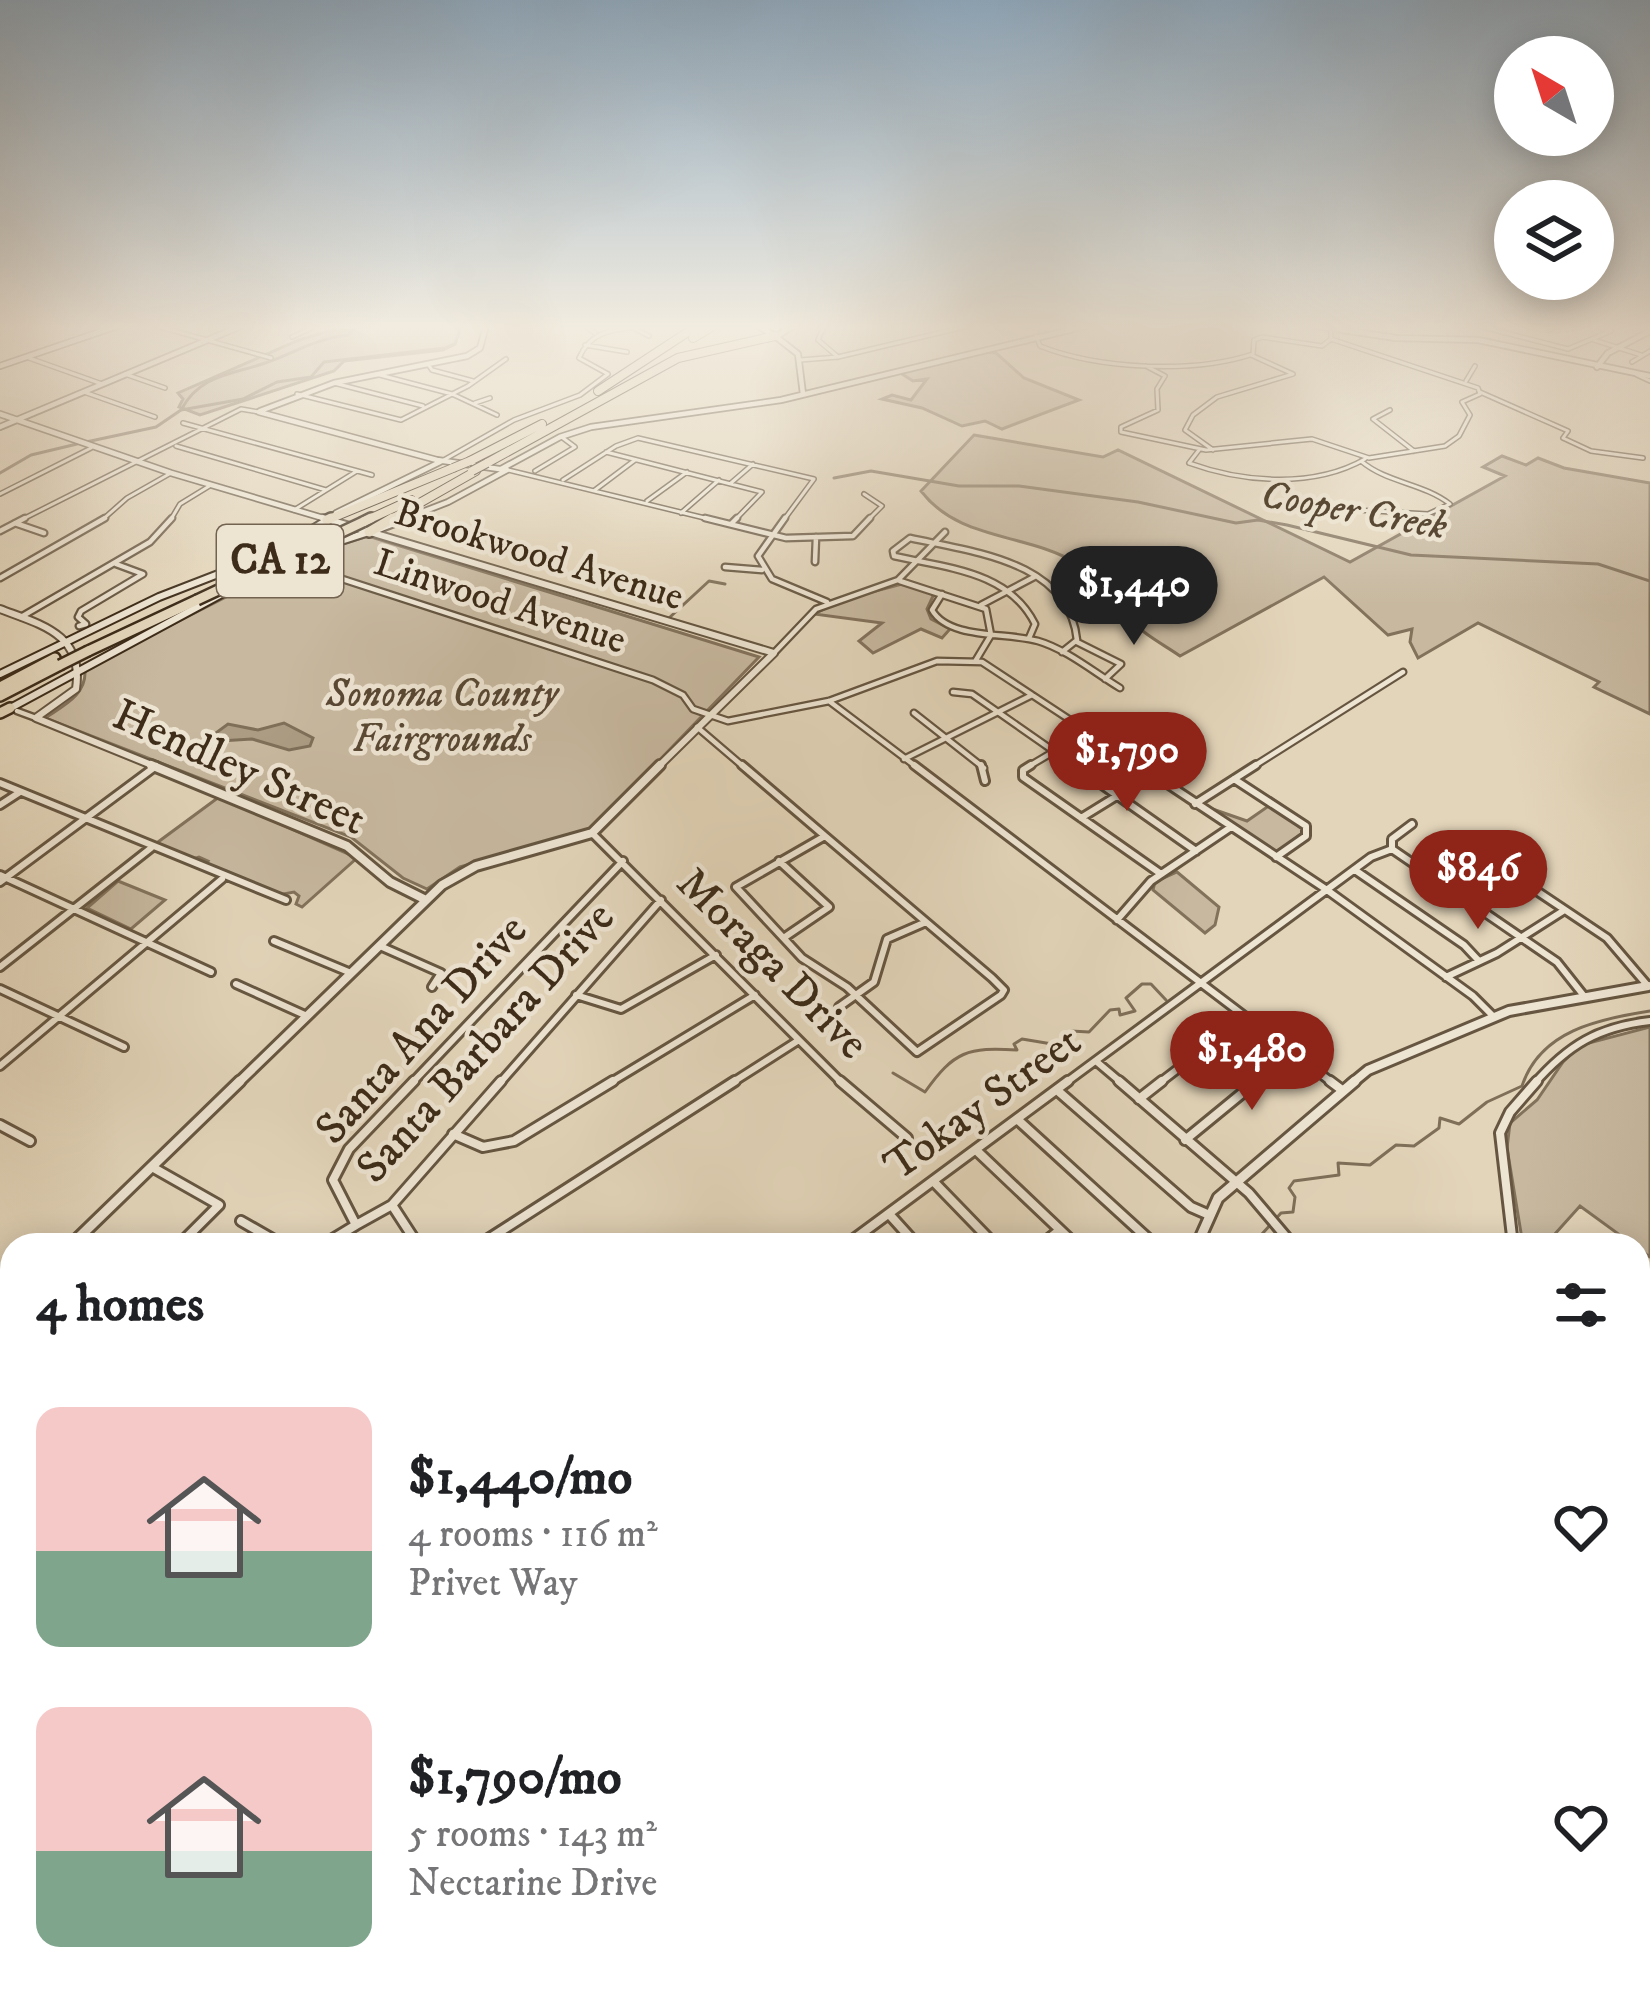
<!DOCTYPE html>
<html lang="en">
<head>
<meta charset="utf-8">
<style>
  :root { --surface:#fff; --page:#f2f2f2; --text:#202124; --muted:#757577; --accent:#8f2418 }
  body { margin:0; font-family:"IM FELL DW Pica",serif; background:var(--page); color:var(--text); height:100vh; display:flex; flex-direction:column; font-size:45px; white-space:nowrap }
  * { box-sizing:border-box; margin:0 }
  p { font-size:39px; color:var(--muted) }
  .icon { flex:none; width:66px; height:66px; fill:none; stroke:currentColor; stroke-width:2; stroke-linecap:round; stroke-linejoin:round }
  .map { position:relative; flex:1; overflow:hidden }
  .drawer { position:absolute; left:0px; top:1233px; width:1650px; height:768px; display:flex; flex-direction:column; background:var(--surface); border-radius:36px 36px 0 0; box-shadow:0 6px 30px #0003 }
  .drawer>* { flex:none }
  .needle { width:78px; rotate:321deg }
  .controls { position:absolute; left:1494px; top:36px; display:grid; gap:24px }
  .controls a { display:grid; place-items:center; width:120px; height:120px; border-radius:50%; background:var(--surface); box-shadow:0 6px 30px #0003; font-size:60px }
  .price { position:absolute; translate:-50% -102px; padding:0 27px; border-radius:42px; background:var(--accent); color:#fff; font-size:39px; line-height:78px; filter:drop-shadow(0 3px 6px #0008) }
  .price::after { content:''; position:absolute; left:50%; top:72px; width:36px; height:27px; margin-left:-18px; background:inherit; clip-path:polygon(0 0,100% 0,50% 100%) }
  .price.selected { background:#222; color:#fff }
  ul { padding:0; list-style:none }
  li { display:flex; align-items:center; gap:36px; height:300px; padding:0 36px }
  li span { display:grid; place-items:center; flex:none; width:336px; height:240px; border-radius:24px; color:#555 }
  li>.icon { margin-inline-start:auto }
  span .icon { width:144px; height:144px; fill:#fffc; stroke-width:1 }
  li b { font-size:51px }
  h2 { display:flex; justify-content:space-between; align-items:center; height:144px; padding:0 36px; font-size:51px }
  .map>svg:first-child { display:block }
</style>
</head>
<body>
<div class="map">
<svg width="1650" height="2001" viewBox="0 0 1650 2001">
  <rect width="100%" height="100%" fill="#e3d5ba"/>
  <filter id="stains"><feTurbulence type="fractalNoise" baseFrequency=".00167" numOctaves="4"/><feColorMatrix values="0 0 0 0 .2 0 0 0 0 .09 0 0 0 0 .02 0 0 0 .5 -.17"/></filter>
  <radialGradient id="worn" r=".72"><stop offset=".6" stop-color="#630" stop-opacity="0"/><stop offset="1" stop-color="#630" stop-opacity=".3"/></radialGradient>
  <path fill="#c7b89f" stroke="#82725c" stroke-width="3" d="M 346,326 L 461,326 L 455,344 L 443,350 L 344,361 L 334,371 L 200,415 L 179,407 L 183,399 L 178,393 L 299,340 Z
    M 981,351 L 996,353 L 1024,378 L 1079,400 L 1002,429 L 985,421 L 962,426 L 922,408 L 882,399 L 892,395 L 911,400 L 927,379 L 913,381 L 899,372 Z
    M 974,435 L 1103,457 L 1118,450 L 1350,562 L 1505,476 L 1483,467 L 1502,456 L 1526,465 L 1538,458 L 1564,468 L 1650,483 L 1650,714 L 1594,687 L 1599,682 L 1478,623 L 1418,658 L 1410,642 L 1412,629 L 1388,635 L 1324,577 L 1180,656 C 1163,644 1140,633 1128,616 C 1112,595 1102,579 1078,564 C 1026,532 960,542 921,491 Z
    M 368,536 L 759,657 L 593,829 L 460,867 L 427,889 L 403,878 L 351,837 L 45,718 C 64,705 87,695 85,669 L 308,555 Z
    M 902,584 L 934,594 L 927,609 L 931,619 L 950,629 L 942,638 L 921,629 L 873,653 L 859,641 L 882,623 L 814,614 L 845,599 Z
    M 219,797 L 357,858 L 302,907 L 296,904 L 299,896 L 294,892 L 278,895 L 205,865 L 208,861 L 199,857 L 190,860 L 154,845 Z
    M 1201,805 L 1247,821 L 1270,805 L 1305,831 L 1275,854 Z
    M 1177,872 L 1219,907 L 1215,925 L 1205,933 L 1153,890 L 1155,882 Z
    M 118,881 L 165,900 L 131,929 L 87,908 Z
    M 1650,1027 L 1650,1257 L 1580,1206 L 1545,1245 L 1523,1245 L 1507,1148 L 1510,1123 L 1537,1100 L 1563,1062 L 1581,1045 Z"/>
  <path fill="#ab9c83" stroke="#7f6f59" stroke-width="3" d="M 284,723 L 313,738 L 310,746 L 289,750 L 252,739 L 220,741 L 213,735 L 228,724 L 258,730 Z"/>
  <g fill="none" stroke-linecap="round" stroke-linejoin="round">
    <path stroke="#7f6f59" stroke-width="3" d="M 181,410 C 201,373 233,375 268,362 C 299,351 314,339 348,335 L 356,326
      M 86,442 L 156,427 L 181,410 L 243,399 L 277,382 L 311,377 L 324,362 L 445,348 L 455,344 L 461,326
      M 0,473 L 31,455 L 77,444
      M 834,478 L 871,471 L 959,486 L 1019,486 L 1138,502 L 1236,523 L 1258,520 L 1287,525 L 1411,555 L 1598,564 L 1650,581
      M 669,618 L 709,581 L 725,584
      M 893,1073 L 925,1092 C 954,1051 968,1047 1017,1050 L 1014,1044 L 1022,1039 L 1058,1045 L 1072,1040 L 1071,1031 L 1089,1032 L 1110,1010 L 1119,1009 L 1120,1015 L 1135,1011 L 1126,998 L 1142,984 L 1151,984 L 1166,1000
      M 1252,1245 L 1281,1213 L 1293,1212 L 1295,1197 L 1289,1188 L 1294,1181 L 1339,1175 L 1338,1163 L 1370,1165 L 1396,1145 L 1414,1146 L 1439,1128 L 1440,1118 L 1459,1124 L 1487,1102 L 1522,1086 C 1540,1031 1598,1019 1650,1011"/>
    <path stroke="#7f6f59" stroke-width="4.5" d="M 0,1767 L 12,1759"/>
    <defs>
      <path id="minor-far4" d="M 157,326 L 271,358
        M 585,326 L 595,333
        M 824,326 L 818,340 L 838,357
        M 1030,326 L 1043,331
        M 1479,326 L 1568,349 L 1611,331 L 1595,326
        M 634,328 L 649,336
        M 1549,330 L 1557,326
        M 1036,336 L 1040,346 C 1098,369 1193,374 1253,354 L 1254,340 L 1262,337 L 1322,346 L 1331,339 L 1331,326
        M 292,337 L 316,326
        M 1594,340 L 1641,355
        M 585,345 L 627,352
        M 29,358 L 102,384
        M 800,360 L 838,357 L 968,326
        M 1632,362 L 1650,351
        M 428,364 L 432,370 L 473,381
        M 1146,366 L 1165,376 L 1157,389 L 1158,410 L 1121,427 L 1121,432 L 1206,450 L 1312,439 L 1369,458 L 1445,446 L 1459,436 L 1470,415 L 1462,402 L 1480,394 L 1478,388 L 1331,339
        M 125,374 L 165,388
        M 376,374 L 452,394 L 497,415
        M 1637,375 L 1650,381
        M 1466,381 L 1475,366
        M 334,383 L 423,406
        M 84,392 L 155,417
        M 1480,392 L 1568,431 L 1563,438 L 1591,451 L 1643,458
        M 297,394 L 401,420 L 468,386 L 506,359
        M 475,403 L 490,398
        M 1390,410 L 1373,419 L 1414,451
        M 183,423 L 372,475
        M 176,446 L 326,490
        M 1199,450 L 1189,463 C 1244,483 1314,488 1365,459
        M 1213,450 L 1185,430 L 1193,415 L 1217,397 L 1293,374 L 1251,355
        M 606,452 L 762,492 L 734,521
        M 442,461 L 514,420 L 580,395 L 608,374 L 579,358 C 592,328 617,330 645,326
        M 508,470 L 717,521
        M 535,471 L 575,447 L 563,438
        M 563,480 L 616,446 L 638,438 L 814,479 L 783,521
        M 731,483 L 753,464
        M 595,490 L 635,460
        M 0,494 L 91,448
        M 864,494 L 882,506 L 867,521
        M 647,501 L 687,472
        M 294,510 L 357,471
        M 1356,510 L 1428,514 L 1450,504 C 1423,483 1387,483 1361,461
        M 681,513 L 719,480
        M 19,521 L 241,409 L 259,412
        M 101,521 L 127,498 L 171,473
        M 170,521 L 180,504 L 211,485"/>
      <path id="minor-far3" d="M 705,518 L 786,538 L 853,536 L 870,518
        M 785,518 L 758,556 L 772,579 L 827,602
        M 15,523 L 44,533
        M 731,524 L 737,518
        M 0,531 L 25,518
        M 287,561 L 653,680 L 683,695 L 693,709 L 728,721 L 829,701 L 937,661 L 982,662 L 1143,768
        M 815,562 L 816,537
        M 725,567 L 762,570
        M 0,578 L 105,518
        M 900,581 L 986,609 L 991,635 L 976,660
        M 942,594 L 932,610 C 949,640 1008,632 1038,641 C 1066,649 1095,673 1120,688
        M 981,605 L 1036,576
        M 21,617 L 150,542 L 172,518
        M 79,626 L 86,624 L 78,617 L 81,611 L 143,574 L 116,564
        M 1029,638 L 1035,624 C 1009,571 946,568 894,556 L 893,551 L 910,538 C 973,552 1069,561 1077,640 L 1062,652
        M 1077,642 L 1121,664 L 1105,679
        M 774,653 L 816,609 L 898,580 L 945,532
        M 953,692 L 972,694 L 1078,768
        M 829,701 L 918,768
        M 17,711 L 36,718
        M 914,713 L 984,768
        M 697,727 L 745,768
        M 904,759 L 1032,695
        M 1026,768 L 1053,752
        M 1251,768 L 1403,672"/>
      <path id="minor-far2" d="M 742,765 L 825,836
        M 914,765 L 1334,1084
        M 981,765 L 985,781
        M 1031,765 L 1023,770 L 1023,777 L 1161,874
        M 1074,765 L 1196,851
        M 1139,765 L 1327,890 L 1473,996 L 1493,1016
        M 1234,779 L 1306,826 L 1306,836 L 1276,857
        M 0,783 L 286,900
        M 1195,804 L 1256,765
        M 0,805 L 20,792
        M 1081,818 L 1149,776
        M 592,833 L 843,1084
        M 825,836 L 992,978 L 1004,990 L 1001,995 L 917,1052 L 847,987 L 802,958 L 736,887 Z
        M 1392,849 L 1557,962 L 1584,996
        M 1392,849 L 1392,839 L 1412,824
        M 1486,857 L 1607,938 L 1648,986
        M 779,861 L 829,907 L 785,937
        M 1355,870 L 1464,945 L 1478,960
        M 0,875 L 211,972
        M 0,882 L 156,766
        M 1117,920 L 1151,881 L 1231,827
        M 274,941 L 351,973
        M 380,946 L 441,973 L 432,987
        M 0,967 L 151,848
        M 1446,977 L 1497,953 L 1563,911
        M 236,984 L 307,1016
        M 0,989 L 124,1047
        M 576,995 L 621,1009 L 716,955
        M 839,1007 L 874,982 L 887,939 L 926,922
        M 1097,1062 L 1123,1084
        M 0,1066 L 222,879
        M 411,1084 L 623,861
        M 499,1084 L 661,900
        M 608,1084 L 755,995
        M 730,1084 L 799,1040
        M 1064,1084 L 1371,857 L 1392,849
        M 1158,1084 L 1244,1018
        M 1253,1084 L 1291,1053
        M 1534,1084 C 1568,1045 1598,1027 1650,1021"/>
      <path id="minor-far1" d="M 840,1081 L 907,1138
        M 1119,1081 L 1249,1193 L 1293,1245
        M 1330,1081 L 1342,1090
        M 1058,1091 L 1191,1207 L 1207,1214
        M 1139,1099 L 1162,1081
        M 1018,1120 L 1155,1245
        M 0,1125 L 30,1141
        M 453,1134 L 483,1147 L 514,1141 L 613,1081
        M 1185,1140 L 1257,1081
        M 976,1150 L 1076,1245
        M 152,1167 L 219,1205 L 179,1245
        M 934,1182 L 995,1245
        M 392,1205 L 418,1245
        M 889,1214 L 917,1245
        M 241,1221 L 283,1245
        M 356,1225 L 392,1205 L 501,1081
        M 323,1245 L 356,1225 L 333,1180 L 349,1149 L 414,1081
        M 479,1245 L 735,1081
        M 846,1245 L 1068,1081
        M 1041,1245 L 1060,1230
        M 1513,1245 L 1500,1133 L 1510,1112 L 1537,1081
        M 0,1312 L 12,1301"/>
      <path id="minor" d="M 366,1989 L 373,2001
        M 540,1989 L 547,2001
        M 704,1989 L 710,2001
        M 1406,1989 L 1415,2001"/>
      <path id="tertiary-far4" d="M 1316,326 L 1396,338 L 1478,340 L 1650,376
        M 775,336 L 798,354 L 803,394
        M 777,336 L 793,326
        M 1597,367 L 1608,353 L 1650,331
        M 260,411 L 334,383 L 467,356 L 480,348 L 486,326
        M 259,412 L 437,460 L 506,470
        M 0,414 L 171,473 L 333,521
        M 0,427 L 241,326
        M 501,469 L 560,437 L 591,427 L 781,400 L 1086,326
        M 336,513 L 440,462
        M 399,521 L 448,502 L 507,470"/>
      <path id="tertiary-far3" d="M 323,518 L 774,653 L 657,768
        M 379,529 L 407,518
        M 0,609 C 42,625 84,634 76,689 L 37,717
        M 36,718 L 159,768"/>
      <path id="tertiary-far2" d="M 151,765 L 347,846 L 390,882 L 426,900
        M 237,1084 L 442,885 L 476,866 L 592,833 L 660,765
        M 1351,1084 L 1368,1070 L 1509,1011 L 1648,986"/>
      <path id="tertiary-far1" d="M 71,1245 L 240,1081
        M 1197,1245 L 1218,1198 L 1355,1081"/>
      <path id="tertiary" d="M 869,2001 L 883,1989"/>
      <path id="secondary-far3" d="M 0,366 L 117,326"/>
      <path id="secondary-far2" d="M 307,552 L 369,532
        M 0,674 L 159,597 L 275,552 L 327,520
        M 5,711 L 240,584"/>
      <path id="secondary-far1" d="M 0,1288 L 12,1295
        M 0,1477 L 12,1465"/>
      <path id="secondary" d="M 984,1989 L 992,2001"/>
      <path id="primary" d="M 758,326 L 775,336"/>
      <path id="motorway-far1" d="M 693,338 L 713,326
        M 598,391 L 697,326
        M 470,461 L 542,424
        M 487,463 L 678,358 L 775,336
        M 327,520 L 453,468
        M 365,521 L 411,500
        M 388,521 L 476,471"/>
      <path id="motorway" d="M 327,520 L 331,518
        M 363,522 L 371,518
        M 369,532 L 393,518
        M 88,651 L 197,600
        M 0,687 L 55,658
        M 0,696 L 60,665
        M 0,713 L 10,708"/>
    </defs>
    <use href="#minor-far4" stroke="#665641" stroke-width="6"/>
    <use href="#minor-far3" stroke="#665641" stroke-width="9"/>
    <use href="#minor-far2" stroke="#665641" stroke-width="12"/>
    <use href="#minor-far1" stroke="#665641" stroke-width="14"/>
    <use href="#minor" stroke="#665641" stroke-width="15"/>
    <use href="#tertiary-far4" stroke="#665641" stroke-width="8"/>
    <use href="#tertiary-far3" stroke="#665641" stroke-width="10"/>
    <use href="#tertiary-far2" stroke="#665641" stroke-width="14"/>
    <use href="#tertiary-far1" stroke="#665641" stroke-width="15"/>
    <use href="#tertiary" stroke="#665641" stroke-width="18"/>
    <use href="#secondary-far3" stroke="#3d2c19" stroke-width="8"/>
    <use href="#secondary-far2" stroke="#3d2c19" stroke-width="10"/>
    <use href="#secondary-far1" stroke="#3d2c19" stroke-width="15"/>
    <use href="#secondary" stroke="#3d2c19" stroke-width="18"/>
    <use href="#primary" stroke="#3d2c19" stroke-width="8"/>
    <use href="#motorway-far1" stroke="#3d2c19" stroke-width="10"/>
    <use href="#motorway" stroke="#3d2c19" stroke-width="14"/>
    <use href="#minor-far4" stroke="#ede4d2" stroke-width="3"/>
    <use href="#minor-far3" stroke="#ede4d2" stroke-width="4.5"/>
    <use href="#minor-far2" stroke="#ede4d2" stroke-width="6"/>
    <use href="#minor-far1" stroke="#ede4d2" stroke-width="8"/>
    <use href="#minor" stroke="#ede4d2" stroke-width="9"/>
    <use href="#tertiary-far4" stroke="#ede4d2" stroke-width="4.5"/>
    <use href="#tertiary-far3" stroke="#ede4d2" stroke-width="6"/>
    <use href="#tertiary-far2" stroke="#ede4d2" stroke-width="8"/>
    <use href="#tertiary-far1" stroke="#ede4d2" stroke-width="9"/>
    <use href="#tertiary" stroke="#ede4d2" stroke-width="12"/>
    <use href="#secondary-far3" stroke="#ede4d2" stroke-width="4.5"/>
    <use href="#secondary-far2" stroke="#ede4d2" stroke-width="6"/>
    <use href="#secondary-far1" stroke="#ede4d2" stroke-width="9"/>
    <use href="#secondary" stroke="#ede4d2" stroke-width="12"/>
    <use href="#primary" stroke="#e3d5ba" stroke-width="4.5"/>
    <use href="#motorway-far1" stroke="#e3d5ba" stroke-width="8"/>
    <use href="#motorway" stroke="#e3d5ba" stroke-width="9"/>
    <defs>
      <path id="motorway-bridge-far1" d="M 453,468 L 470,461
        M 472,471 L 487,463"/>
      <path id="motorway-bridge" d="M 197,600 L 363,522
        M 60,665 L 88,651"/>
    </defs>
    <use href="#motorway-bridge-far1" stroke="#3d2c19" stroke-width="10" stroke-linecap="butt"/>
    <use href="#motorway-bridge" stroke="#3d2c19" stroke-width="14" stroke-linecap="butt"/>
    <use href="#motorway-bridge-far1" stroke="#e3d5ba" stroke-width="8"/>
    <use href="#motorway-bridge" stroke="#e3d5ba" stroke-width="9"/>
  </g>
  <linearGradient id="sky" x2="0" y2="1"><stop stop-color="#8faac0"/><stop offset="0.54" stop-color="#f2ece0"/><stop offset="1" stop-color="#f2ece0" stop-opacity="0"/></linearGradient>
  <rect width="1650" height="606" fill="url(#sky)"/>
  <g text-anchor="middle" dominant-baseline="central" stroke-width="9" stroke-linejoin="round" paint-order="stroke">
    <g font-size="39" font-style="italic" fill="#584834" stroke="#ede4d2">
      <text transform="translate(1354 511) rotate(10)">Cooper Creek</text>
    </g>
    <g font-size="39" fill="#3d2c19" stroke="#ede4d2">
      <text transform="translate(539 555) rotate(17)">Brookwood Avenue</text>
      <text transform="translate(500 602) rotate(18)">Linwood Avenue</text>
    </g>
    <g font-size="39" font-style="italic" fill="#594834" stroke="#ede4d2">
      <text x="442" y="694">Sonoma County<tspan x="442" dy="45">Fairgrounds</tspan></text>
    </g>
    <rect fill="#ede4d2" stroke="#726350" stroke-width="3" x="217" y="525" width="126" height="72" rx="9"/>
    <g font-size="42" font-weight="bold" fill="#3d2c19">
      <text x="280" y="561">CA 12</text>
    </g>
    <g font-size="45" fill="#3d2c19" stroke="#ede4d2">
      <text transform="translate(239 768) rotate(24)">Hendley Street</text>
      <text transform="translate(772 964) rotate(45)">Moraga Drive</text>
      <text transform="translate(422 1030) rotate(-48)">Santa Ana Drive</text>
      <text transform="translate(486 1043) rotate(-48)">Santa Barbara Drive</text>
      <text transform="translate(983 1104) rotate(-36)">Tokay Street</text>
    </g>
  </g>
  <rect width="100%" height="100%" filter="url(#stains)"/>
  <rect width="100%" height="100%" fill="url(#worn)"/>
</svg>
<div class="controls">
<a><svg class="needle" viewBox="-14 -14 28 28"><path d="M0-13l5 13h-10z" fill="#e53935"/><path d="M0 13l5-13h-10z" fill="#757577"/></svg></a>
<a><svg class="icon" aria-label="layers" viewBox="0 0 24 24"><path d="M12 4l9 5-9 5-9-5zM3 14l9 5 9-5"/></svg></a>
</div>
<b class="price selected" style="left:1134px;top:648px">$1,440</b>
<b class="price" style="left:1127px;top:814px">$1,790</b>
<b class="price" style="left:1478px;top:932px">$846</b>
<b class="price" style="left:1252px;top:1113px">$1,480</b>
<section class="drawer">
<h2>4 homes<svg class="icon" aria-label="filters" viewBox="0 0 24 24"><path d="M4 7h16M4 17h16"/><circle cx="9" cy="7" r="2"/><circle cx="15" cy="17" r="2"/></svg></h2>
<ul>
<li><span style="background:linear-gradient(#f6c9c9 60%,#7fa58c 0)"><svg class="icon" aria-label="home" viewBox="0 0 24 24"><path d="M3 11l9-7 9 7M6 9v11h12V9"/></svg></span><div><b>$1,440/mo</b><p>4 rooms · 116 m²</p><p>Privet Way</p></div><svg class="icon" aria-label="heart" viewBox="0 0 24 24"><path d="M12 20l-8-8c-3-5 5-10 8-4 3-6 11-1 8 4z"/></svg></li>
<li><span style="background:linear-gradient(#f6c9c9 60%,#7fa58c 0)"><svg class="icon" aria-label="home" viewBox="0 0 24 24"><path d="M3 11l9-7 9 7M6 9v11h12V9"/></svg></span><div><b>$1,790/mo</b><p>5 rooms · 143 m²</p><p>Nectarine Drive</p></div><svg class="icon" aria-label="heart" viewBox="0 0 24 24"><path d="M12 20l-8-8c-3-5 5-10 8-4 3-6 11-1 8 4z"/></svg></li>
</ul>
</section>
</div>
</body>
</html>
